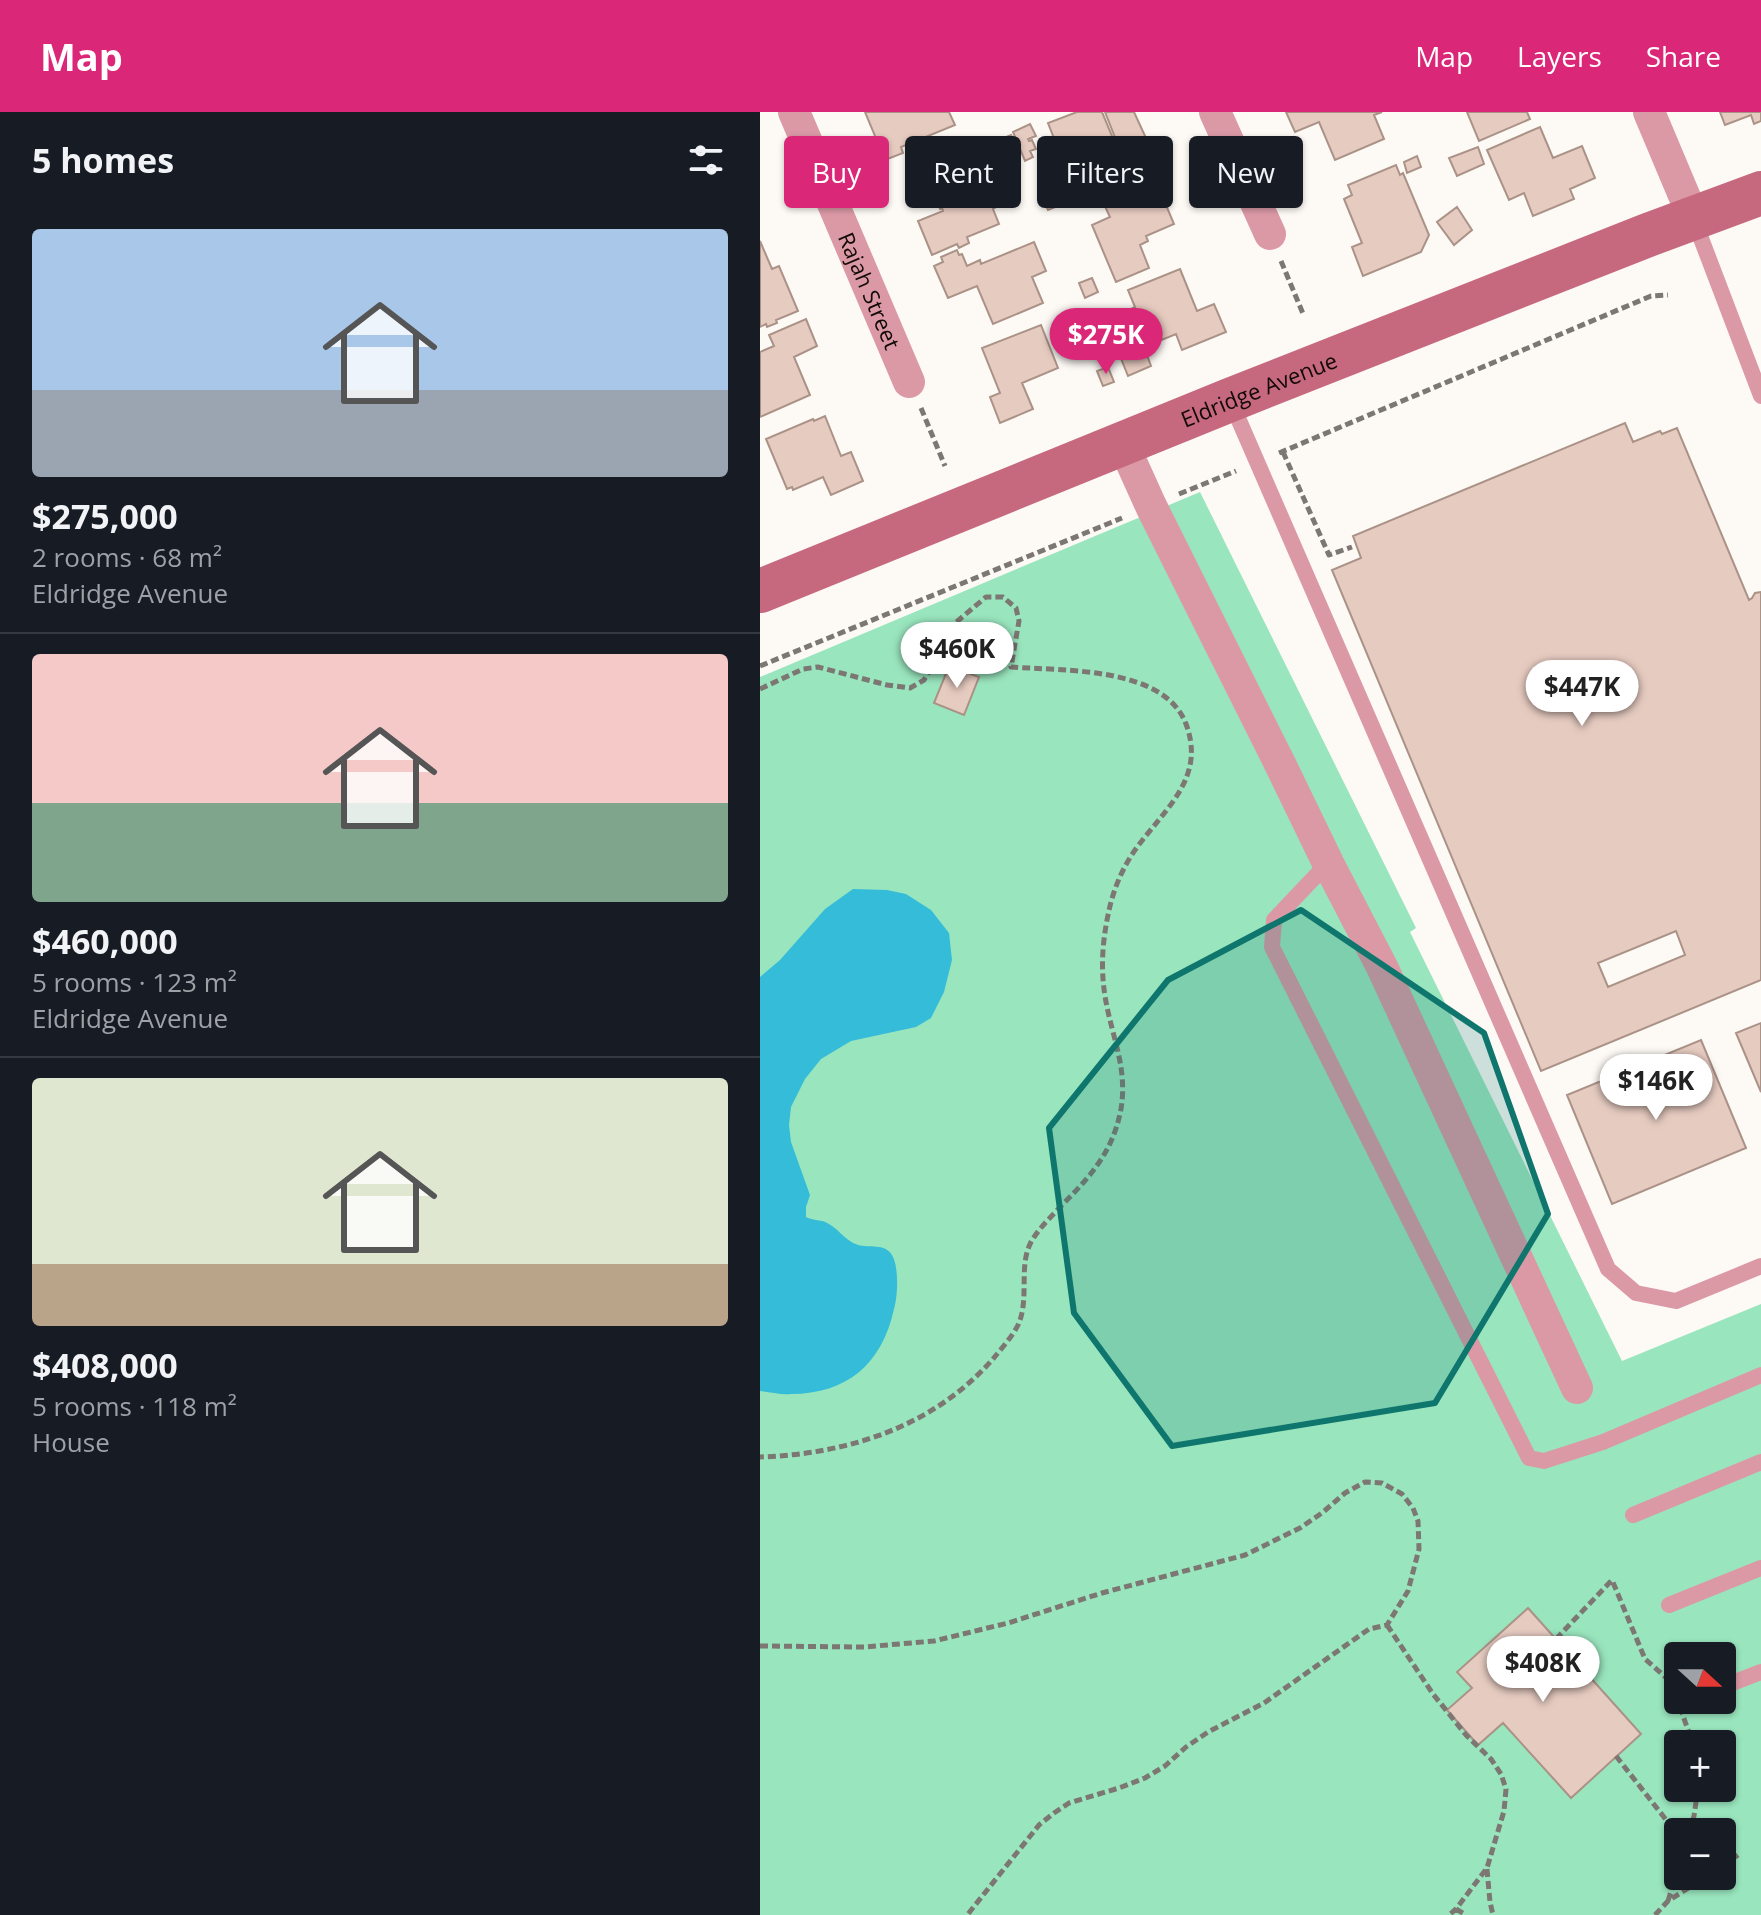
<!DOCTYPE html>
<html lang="en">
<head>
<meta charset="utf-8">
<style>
  :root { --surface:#171b24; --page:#242831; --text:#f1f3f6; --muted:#9ea1a6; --line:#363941; --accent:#db2777 }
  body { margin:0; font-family:"Open Sans",sans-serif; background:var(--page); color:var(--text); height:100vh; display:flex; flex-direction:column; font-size:30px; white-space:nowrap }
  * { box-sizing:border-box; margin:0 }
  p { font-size:26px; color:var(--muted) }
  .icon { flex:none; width:44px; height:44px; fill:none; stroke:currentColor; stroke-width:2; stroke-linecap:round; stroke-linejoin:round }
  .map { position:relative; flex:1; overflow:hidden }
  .side { display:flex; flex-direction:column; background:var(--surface); width:760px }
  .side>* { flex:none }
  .top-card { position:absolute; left:24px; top:24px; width:760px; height:72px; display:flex; gap:16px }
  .needle { width:52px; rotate:111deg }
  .controls { position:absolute; left:904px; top:1530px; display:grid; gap:16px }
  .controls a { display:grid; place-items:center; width:72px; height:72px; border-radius:8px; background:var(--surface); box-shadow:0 2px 6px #0004; font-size:40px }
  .price { position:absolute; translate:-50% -68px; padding:0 18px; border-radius:28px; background:#fff; color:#222; font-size:26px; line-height:52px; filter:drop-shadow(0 2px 4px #0008) }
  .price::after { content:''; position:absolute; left:50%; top:48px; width:24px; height:18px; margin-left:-12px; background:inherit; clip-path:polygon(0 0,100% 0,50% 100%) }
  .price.current { background:var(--accent); color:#fff }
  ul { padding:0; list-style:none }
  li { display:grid; align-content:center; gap:16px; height:424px; padding:0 32px }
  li+li { border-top:2px solid var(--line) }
  li span { display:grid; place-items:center; height:248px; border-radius:8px; color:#555 }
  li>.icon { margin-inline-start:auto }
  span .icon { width:144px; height:144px; fill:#fffc; stroke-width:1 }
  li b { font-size:34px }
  h2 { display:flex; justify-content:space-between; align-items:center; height:96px; padding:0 32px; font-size:34px }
  .chip { padding:0 28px; border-radius:8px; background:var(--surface); box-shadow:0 2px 6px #0004; font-size:28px; line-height:72px }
  .chip.current { background:var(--accent); color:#fff }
  header { display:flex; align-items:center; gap:48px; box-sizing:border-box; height:112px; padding:0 40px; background:var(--accent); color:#fff }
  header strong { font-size:38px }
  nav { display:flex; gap:44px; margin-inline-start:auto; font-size:28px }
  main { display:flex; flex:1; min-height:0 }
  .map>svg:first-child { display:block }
</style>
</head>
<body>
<header>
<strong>Map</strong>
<nav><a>Map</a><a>Layers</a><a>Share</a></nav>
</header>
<main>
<section class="side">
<h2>5 homes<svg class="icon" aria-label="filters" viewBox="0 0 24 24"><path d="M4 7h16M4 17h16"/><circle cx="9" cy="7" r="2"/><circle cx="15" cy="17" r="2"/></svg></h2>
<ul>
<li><span style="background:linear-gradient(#a9c7e8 65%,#9aa5b1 0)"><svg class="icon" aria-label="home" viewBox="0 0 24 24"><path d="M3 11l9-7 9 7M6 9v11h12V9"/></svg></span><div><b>$275,000</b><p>2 rooms · 68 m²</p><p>Eldridge Avenue</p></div></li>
<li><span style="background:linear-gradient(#f6c9c9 60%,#7fa58c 0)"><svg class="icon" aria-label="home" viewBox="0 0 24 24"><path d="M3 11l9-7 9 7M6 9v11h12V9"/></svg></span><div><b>$460,000</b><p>5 rooms · 123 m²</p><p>Eldridge Avenue</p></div></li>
<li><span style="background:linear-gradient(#dfe7d0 75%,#b9a48a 0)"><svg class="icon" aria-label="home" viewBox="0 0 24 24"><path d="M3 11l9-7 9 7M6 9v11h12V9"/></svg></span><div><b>$408,000</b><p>5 rooms · 118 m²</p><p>House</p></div></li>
</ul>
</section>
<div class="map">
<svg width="1001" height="1803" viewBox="0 0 1001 1803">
  <rect width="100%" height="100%" fill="#fdf9f5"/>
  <path fill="#99e5be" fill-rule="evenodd" d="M 440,380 L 656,816 L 650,820 L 862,1249 L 1001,1192 L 1001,1803 L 0,1803 L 0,565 ZM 918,1544 L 962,1544 L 962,1588 L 918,1588 ZM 918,1632 L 962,1632 L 962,1676 L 918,1676 ZM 918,1720 L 962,1720 L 962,1764 L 918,1764 Z"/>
  <path fill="#35bcd9" d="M 93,777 L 127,778 L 146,782 L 171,798 L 189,821 L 192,848 L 184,880 L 171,906 L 156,915 L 91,929 L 61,947 L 45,967 L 31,995 L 29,1013 L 31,1030 L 50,1083 L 46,1095 L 46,1105 C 53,1109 62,1107 69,1112 C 81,1119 84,1128 98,1133 C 109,1136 125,1131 132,1143 C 139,1155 138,1183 134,1197 C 122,1252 87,1282 31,1282 C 21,1283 10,1280 0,1279 L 0,865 L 20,848 L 65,797 Z"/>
  <path fill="#e6cbc0" stroke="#ab9287" stroke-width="2" fill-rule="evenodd" d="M 105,0 L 189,0 L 195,13 L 141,35 L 143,41 L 125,48 Z
    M 317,0 L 342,0 L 354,29 L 356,28 L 345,0 L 374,0 L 397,50 L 355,66 L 349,52 L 309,67 L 308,63 L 301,66 L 289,37 L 297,34 L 288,11 Z
    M 526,0 L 622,0 L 614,3 L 624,27 L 575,48 L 559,10 L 535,20 Z
    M 707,0 L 767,0 L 770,7 L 719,29 Z
    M 960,0 L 1001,0 L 1001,9 L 994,12 L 991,3 L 965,13 Z
    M 270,12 L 276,24 L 268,27 L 269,29 L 272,28 L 276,37 L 270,39 L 273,45 L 265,49 L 253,20 Z
    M 780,15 L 793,46 L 822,34 L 835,66 L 810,77 L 814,87 L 773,104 L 764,81 L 749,88 L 727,38 Z
    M 251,23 L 259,42 L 224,56 L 216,37 Z
    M 718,35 L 724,52 L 697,64 L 689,46 Z
    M 215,44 L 236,95 L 233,97 L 239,112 L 207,125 L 209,131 L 199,136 L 197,132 L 172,143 L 158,109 L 183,99 L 182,96 L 180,97 L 167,66 L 172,64 L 171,62 Z
    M 657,44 L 661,55 L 647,61 L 644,50 Z
    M 636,53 L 640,63 L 643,61 L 669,123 L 661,140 L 603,164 L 592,135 L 602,131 L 584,87 L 592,83 L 588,73 Z
    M 395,67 L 414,112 L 386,124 L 388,129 L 380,133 L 389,156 L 356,170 L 332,113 L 350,105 L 343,90 Z
    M 314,75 L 318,86 L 288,98 L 283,88 Z
    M 697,95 L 712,118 L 694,133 L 677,110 Z
    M 0,129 L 12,157 L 19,154 L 38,199 L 16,208 L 17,211 L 7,215 L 6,212 L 0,215 Z
    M 274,130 L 286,159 L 272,165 L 283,191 L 233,212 L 217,174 L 188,186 L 174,154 L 183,150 L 181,145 L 197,138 L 199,143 L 202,142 L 207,154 L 220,148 L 221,152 Z
    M 420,157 L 437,199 L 454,192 L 466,220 L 422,238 L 416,222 L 384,235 L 391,254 L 368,264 L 360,244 L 347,246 L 334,214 L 347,209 L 358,237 L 381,228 L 369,198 L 375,195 L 368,178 Z
    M 332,166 L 338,180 L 325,186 L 319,171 Z
    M 46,207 L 57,234 L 34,245 L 50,283 L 0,305 L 0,240 L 14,234 L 9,223 Z
    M 281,213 L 298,256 L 262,271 L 273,297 L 240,311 L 230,285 L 240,281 L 222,236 Z
    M 348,255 L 354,270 L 343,274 L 337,259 Z
    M 65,304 L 81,344 L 91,340 L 103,369 L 71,383 L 63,365 L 33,378 L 32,375 L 27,377 L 6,327 L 53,307 L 54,309 Z
    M 865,311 L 873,330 L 900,319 L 902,322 L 917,316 L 989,488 L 992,486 L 995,481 L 1001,480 L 1001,868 L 781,959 L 572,458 L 601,446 L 593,424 ZM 916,819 L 925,843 L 848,875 L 838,851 Z
    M 189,554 L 219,565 L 204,603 L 174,591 Z
    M 1001,911 L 1001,980 L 976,921 Z
    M 941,928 L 986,1036 L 852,1092 L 807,983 Z
    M 768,1496 L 881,1622 L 811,1686 L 743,1611 L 718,1633 L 687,1598 L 712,1576 L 697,1560 Z"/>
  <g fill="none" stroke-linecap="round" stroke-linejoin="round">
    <path stroke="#7d7773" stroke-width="5" stroke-dasharray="8 4" stroke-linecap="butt" d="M 521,149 L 544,204
      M 161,296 L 185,354
      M 523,340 L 569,443 L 592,435
      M 519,341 L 891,184 L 908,183
      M 419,382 L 476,359
      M 0,554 L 362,406
      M 0,577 L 43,557 L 58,555 L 127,573 L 150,576 L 164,568 L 179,543 L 194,512 L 226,485 L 243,485 L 256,496 L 259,509 L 251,555 C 303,559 404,554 426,612 C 446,665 406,696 378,734 C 365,751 355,773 350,794 C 343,824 340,853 345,884 C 351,923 368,955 361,997 C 353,1039 332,1063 302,1093 C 291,1105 279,1116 271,1130 C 258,1155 270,1187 258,1213 C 252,1225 241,1237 233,1247 C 173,1315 88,1342 0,1345
      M 627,1513 L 673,1582 L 706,1623 L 731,1647 L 741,1662 L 746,1677 L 744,1699 L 727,1756 L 696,1797 L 689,1803
      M 796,1527 L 852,1468 L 885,1547 L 911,1570 L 933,1632
      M 0,1534 L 104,1535 L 174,1529 L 248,1511 L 342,1481 L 485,1443 L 540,1416 L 562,1401 L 585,1381 L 605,1370 L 622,1371 L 642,1382 L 653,1396 L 658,1409 L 659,1437 L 648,1479 L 627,1513 L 609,1517 L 504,1591 L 448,1620 L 426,1635 L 405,1654 L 385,1666 L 359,1676 L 309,1691 L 294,1701 L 279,1713 L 208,1802
      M 856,1644 L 918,1723
      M 929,1720 L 934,1704 L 938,1676
      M 962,1754 L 978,1743
      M 727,1757 L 730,1790 L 733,1803
      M 908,1789 L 918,1757
      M 696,1797 L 706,1803
      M 895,1803 L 908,1789 L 947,1764"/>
    <path stroke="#db99a6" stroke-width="16" d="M 934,108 L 1001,284
      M 471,290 L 848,1157 L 876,1181 L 916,1189 L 1001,1154
      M 568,751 L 514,808 L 512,835 L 769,1346 L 784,1349 L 843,1330 L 1001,1263
      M 873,1403 L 1001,1350
      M 909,1493 L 1001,1456
      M 962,1575 L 1001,1560"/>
    <g stroke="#db99a6" stroke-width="32">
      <path id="s1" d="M 34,0 L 149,270"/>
      <path d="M 455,0 L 510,122"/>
      <path d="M 889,0 L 934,107"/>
      <path d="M 363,332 L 391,394 L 522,656 L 568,751 L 622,855 L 817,1276"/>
    </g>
    <path stroke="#c6687e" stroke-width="44" id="s2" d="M 0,479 L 470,288 L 888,123 L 1001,81"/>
  </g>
  <path fill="#0f766e" fill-opacity="0.2" stroke="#0f766e" stroke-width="6" stroke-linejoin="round" d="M 541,798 L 724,921 L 788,1102 L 675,1291 L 412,1334 L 314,1201 L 289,1016 L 408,868 Z"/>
  <g text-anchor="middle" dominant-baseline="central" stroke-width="7" stroke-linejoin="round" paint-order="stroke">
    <g font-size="22" fill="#110a05" stroke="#fff">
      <text stroke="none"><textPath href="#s1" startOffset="194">Rajah Street</textPath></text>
      <text stroke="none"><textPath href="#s2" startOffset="538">Eldridge Avenue</textPath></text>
    </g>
  </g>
</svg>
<div class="controls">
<a><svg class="needle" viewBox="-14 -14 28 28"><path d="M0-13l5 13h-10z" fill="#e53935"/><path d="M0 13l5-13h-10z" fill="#9ea1a6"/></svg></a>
<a>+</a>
<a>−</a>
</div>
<b class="price current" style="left:346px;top:264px">$275K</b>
<b class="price" style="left:197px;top:578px">$460K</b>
<b class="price" style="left:822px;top:616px">$447K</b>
<b class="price" style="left:896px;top:1010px">$146K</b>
<b class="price" style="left:783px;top:1592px">$408K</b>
<div class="top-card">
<a class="chip current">Buy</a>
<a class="chip">Rent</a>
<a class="chip">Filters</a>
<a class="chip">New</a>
</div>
</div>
</main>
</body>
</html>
